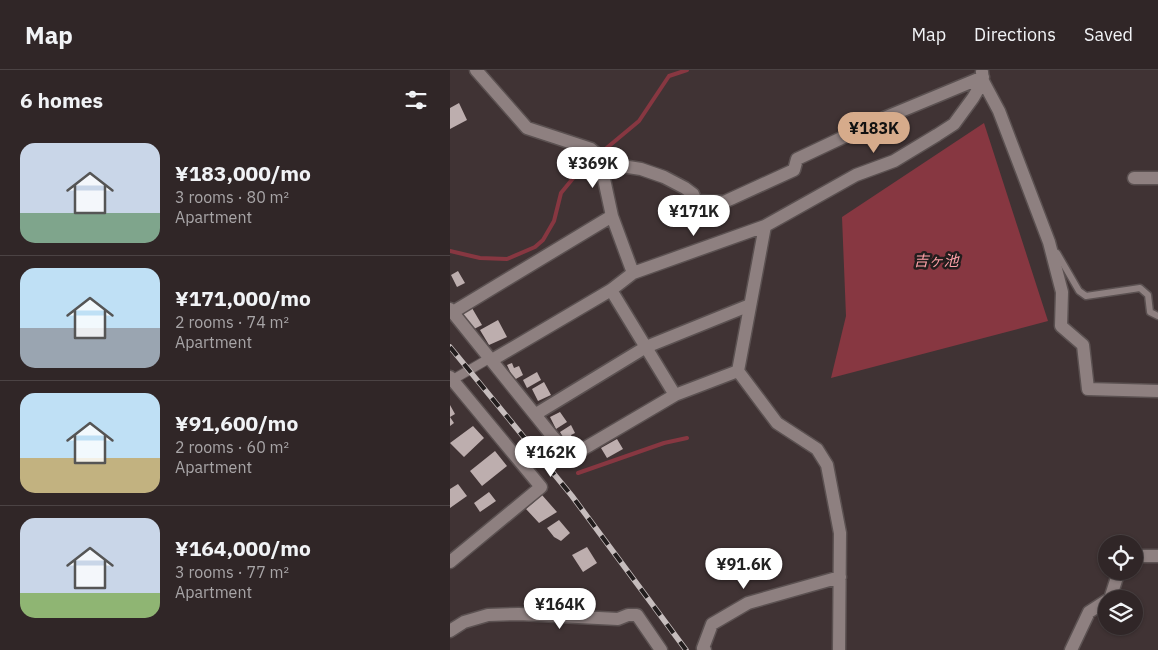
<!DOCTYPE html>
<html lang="en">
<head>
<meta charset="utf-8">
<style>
  :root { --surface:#302627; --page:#382e2f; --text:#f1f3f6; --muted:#a8a5a7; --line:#4b4344; --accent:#d6ab8b }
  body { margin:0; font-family:"IBM Plex Sans","Noto Sans JP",sans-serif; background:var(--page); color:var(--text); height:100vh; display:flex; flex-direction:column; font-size:19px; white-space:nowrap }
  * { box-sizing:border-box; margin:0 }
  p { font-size:16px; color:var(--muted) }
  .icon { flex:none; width:28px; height:28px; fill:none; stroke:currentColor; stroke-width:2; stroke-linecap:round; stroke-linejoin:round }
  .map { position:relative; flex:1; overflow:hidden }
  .details { display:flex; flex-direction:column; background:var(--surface); width:450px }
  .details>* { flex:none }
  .tools { position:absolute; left:648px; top:465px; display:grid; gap:10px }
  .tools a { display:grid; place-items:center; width:45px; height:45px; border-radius:50%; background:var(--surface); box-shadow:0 1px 4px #0004,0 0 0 1px var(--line); font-size:25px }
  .price { position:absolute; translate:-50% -42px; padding:0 11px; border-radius:18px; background:#fff; color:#222; font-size:16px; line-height:32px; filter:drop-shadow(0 1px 2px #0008) }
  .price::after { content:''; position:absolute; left:50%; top:30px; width:15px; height:11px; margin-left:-8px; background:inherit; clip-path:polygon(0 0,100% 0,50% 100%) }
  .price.on { background:var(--accent); color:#111 }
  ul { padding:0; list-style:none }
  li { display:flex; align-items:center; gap:15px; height:125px; padding:0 20px }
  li+li { border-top:1px solid var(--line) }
  li span { display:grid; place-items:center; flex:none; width:140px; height:100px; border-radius:15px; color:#555 }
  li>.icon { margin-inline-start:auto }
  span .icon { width:60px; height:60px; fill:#fffc; stroke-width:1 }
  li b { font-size:21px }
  h2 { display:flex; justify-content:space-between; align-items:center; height:60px; padding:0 20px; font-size:21px }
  header { display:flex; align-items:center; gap:30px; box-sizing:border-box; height:70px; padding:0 25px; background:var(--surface); border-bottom:1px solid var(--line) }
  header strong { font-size:24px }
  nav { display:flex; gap:28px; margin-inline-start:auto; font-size:18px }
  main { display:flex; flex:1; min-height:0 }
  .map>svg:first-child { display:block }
</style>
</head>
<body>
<header>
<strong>Map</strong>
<nav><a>Map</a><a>Directions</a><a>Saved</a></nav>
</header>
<main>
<section class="details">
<h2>6 homes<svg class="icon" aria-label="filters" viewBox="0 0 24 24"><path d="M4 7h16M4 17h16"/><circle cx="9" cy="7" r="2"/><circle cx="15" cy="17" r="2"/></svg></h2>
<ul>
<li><span style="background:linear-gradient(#c9d6e8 70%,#7fa58c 0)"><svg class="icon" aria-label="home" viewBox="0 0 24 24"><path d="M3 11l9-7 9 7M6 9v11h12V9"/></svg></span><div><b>¥183,000/mo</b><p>3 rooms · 80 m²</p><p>Apartment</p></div></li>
<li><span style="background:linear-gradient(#bfe0f5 60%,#9aa5b1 0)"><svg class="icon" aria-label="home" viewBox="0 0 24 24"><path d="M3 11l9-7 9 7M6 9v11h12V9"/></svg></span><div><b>¥171,000/mo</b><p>2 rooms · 74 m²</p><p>Apartment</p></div></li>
<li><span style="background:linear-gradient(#bfe0f5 65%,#c2b280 0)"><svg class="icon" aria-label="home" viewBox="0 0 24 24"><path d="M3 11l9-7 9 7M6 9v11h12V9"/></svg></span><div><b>¥91,600/mo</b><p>2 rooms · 60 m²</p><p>Apartment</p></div></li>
<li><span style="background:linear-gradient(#c9d6e8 75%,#8fb573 0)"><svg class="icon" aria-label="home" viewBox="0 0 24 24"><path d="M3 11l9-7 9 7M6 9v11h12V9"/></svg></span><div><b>¥164,000/mo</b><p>3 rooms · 77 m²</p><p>Apartment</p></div></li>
</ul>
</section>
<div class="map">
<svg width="708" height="580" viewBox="0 0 708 580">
  <rect width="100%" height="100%" fill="#403334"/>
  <path fill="#873741" d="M 534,53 L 598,251 L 381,308 L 396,246 L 392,147 Z"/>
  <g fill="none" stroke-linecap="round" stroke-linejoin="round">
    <path stroke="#873741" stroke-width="4" d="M 0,181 L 30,188 L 57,189 L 85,177 L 93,170 L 104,151 L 111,123 L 129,101 L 189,51 L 219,6 L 237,0
      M 128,403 L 214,373 L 237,368"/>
  </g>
  <path fill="#bdaeae" d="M 9,33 L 17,50 L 0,59 L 0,38 Z
    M 8,201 L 15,213 L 7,217 L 1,205 Z
    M 22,238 L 32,255 L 24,259 L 12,244 Z
    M 48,250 L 57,267 L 39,275 L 30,260 Z
    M 62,293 L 64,298 L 69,296 L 73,305 L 64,310 L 57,295 Z
    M 87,302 L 91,310 L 77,318 L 73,310 Z
    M 94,312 L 101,325 L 88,331 L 82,319 Z
    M 0,335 L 5,344 L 0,347 L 4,353 L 0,356 Z
    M 110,342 L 117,352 L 106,359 L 100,347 Z
    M 121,355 L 125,363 L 121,365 L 124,372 L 118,376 L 110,362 Z
    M 23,356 L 34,368 L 14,387 L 0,373 Z
    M 167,369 L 173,379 L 157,388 L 151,378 Z
    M 45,381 L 57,396 L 32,416 L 20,401 Z
    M 8,414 L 17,426 L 0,438 L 0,419 Z
    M 39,422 L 46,431 L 30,442 L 24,433 Z
    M 92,425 L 107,442 L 89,453 L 76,439 Z
    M 109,450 L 120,463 L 111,471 L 104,467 L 97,458 Z
    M 137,477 L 147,493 L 133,502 L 122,485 Z"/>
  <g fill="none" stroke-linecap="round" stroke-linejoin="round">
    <defs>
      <path id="service" d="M 607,183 L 629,221 L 636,226 L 690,218 L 698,225 L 700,242 L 708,246"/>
      <path id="pedestrian" d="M 2,310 L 40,288"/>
      <path id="minor" d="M 26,0 L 77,58 L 141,79 L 159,94 L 191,99 L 214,107 L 235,118 L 243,124 L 246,131 L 274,132 L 344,100 L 347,89 L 434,48 L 533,7
        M 533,11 L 549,41 L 599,172 L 612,222 L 611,256 L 633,275 L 638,319 L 708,321
        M 159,94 L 154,109 L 162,146 L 183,203
        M 684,108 L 708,108
        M 315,156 L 288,301 L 327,353 L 367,379 L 377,395 L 390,463 L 389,580
        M 161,220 L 225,325
        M 0,239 L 103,367 L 117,381 L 128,382 L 225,325 L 288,301
        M 3,242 L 162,146
        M 42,290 L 161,220 L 183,203 L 315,156 L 406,105 L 444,91 L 487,65 L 504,54 L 523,28 L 533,11 L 532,2
        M 0,307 L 91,417 L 0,492
        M 86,344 L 196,277 L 300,235
        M 684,486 L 708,486
        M 660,529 L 669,501
        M 0,561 L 14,552 L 38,545 L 69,544 L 168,549 L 178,545 L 187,545 L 211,580
        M 255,580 L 253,578 L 262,554 L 298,533 L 390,507
        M 621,580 L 639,542 L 656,531"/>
    </defs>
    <use href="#service" stroke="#5b5151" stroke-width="9"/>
    <use href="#pedestrian" stroke="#5b5151" stroke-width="11"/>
    <use href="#minor" stroke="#5b5151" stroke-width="15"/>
    <use href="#service" stroke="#8e8080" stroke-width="6"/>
    <use href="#pedestrian" stroke="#8e8080" stroke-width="9"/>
    <use href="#minor" stroke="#8e8080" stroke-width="12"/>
    <defs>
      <path id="rail" d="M 0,277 L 122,426 L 236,580"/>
    </defs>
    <use href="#rail" stroke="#c6bdbd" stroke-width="5.5"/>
    <use href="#rail" stroke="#221d1d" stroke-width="4" stroke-dasharray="11" stroke-linecap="butt"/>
  </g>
  <g text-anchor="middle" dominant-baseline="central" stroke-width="5" stroke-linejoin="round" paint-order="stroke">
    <g font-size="15" font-style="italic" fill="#fda0a7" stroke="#221d1d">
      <text x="486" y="190">吉ヶ池</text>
    </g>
  </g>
</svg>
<div class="tools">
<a><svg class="icon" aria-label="locate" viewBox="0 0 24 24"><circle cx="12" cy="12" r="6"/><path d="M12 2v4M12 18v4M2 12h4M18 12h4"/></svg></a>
<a><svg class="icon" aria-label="layers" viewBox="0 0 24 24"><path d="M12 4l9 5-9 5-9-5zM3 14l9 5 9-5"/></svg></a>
</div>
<b class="price on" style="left:424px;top:84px">¥183K</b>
<b class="price" style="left:143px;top:119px">¥369K</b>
<b class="price" style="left:244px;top:167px">¥171K</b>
<b class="price" style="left:101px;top:408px">¥162K</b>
<b class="price" style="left:294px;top:520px">¥91.6K</b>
<b class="price" style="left:110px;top:560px">¥164K</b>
</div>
</main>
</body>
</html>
